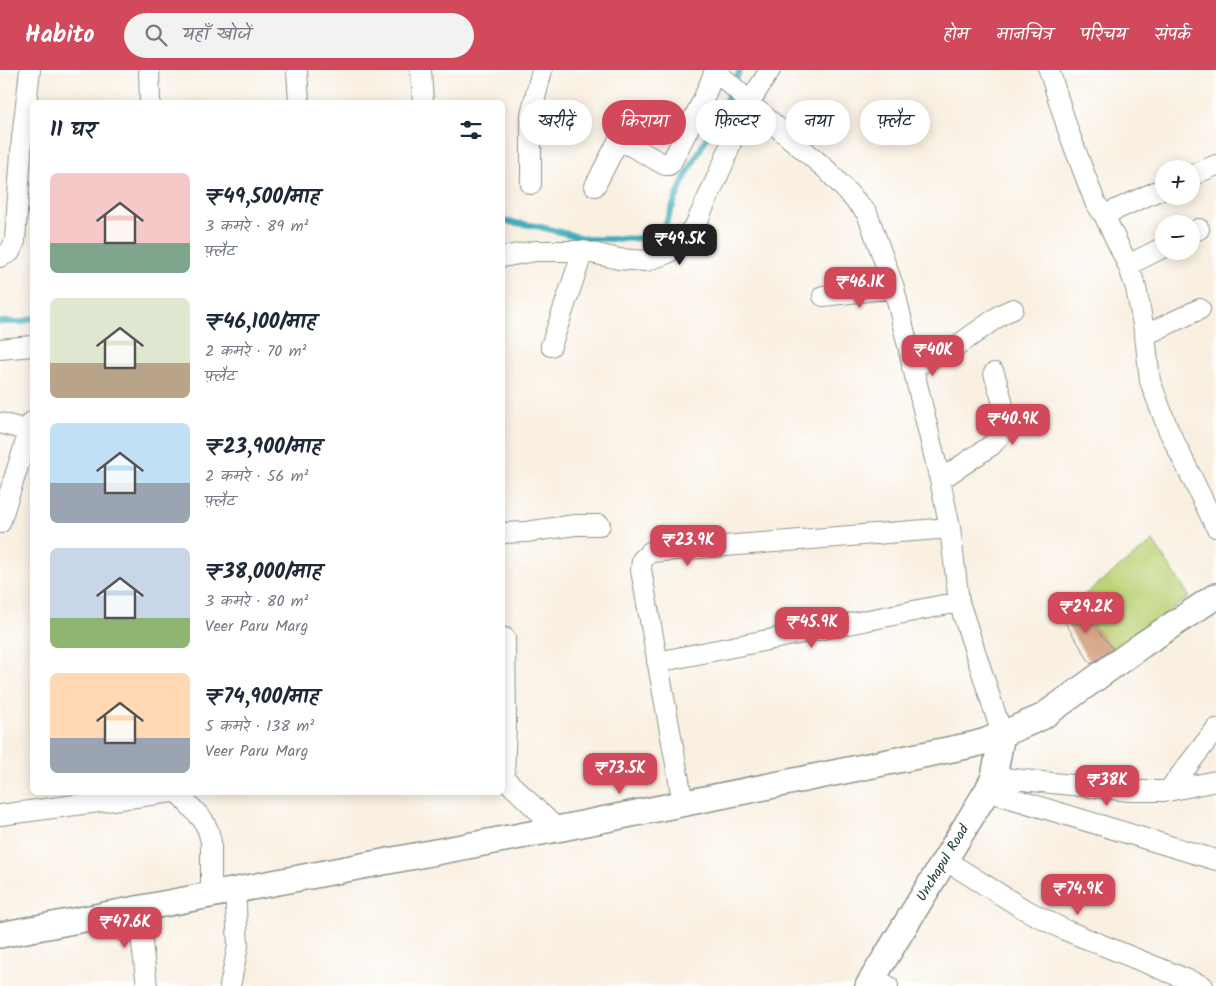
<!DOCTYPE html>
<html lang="hi">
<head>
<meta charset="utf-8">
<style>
  :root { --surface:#fff; --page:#f2f2f3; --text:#1f2937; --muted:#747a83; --accent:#d1495b }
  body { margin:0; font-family:Kalam,"Playpen Sans Deva",sans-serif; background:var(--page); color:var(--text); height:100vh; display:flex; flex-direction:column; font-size:19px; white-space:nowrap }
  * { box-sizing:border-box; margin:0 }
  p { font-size:16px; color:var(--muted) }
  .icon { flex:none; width:28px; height:28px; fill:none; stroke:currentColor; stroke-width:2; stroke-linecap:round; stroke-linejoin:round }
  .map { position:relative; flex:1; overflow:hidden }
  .panel { position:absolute; left:30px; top:30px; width:475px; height:695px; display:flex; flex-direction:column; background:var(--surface); border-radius:8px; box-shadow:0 2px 12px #0003 }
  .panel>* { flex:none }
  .banner { position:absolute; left:520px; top:30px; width:475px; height:45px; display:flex; gap:10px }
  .buttons { position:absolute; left:1155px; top:90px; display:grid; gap:10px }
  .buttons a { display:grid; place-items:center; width:45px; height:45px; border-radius:50%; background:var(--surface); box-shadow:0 2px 12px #0003; font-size:25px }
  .price { position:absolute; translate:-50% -42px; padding:0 11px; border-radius:10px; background:var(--accent); color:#fff; font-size:16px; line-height:32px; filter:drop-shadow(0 1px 2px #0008) }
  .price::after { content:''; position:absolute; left:50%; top:30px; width:15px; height:11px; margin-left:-8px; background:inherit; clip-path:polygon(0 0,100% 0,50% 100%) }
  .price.on { background:#222; color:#fff }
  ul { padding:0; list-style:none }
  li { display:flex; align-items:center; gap:15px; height:125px; padding:0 20px }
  li span { display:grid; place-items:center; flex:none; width:140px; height:100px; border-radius:8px; color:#555 }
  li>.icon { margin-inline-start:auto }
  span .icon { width:60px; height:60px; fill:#fffc; stroke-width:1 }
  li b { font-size:21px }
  h2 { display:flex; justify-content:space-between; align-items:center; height:60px; padding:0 20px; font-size:21px }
  .tag { padding:0 18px; border-radius:22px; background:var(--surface); box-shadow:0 2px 12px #0003; font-size:18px; line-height:45px }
  .tag.on { background:var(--accent); color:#fff }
  header { display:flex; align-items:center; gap:30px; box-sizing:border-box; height:70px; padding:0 25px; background:var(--accent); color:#fff }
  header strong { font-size:24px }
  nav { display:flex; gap:28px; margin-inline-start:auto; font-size:18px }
  .search { width:350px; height:45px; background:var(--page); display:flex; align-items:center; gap:12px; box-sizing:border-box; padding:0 18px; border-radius:28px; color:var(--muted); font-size:19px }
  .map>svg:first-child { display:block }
</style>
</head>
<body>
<header>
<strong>Habito</strong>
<div class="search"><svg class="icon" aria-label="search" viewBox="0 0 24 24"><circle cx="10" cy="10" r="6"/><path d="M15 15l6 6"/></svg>यहाँ खोजें</div>
<nav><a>होम</a><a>मानचित्र</a><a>परिचय</a><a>संपर्क</a></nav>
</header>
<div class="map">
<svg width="1216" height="916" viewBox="0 0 1216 916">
  <rect width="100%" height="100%" fill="#fff"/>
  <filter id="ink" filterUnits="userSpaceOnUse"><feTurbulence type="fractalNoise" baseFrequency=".02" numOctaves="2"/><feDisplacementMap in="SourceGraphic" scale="10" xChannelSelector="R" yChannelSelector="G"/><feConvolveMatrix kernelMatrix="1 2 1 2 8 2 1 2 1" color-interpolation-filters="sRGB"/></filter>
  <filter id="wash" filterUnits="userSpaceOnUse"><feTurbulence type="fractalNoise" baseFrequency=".0096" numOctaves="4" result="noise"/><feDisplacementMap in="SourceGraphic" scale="20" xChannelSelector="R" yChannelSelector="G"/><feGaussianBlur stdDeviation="1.12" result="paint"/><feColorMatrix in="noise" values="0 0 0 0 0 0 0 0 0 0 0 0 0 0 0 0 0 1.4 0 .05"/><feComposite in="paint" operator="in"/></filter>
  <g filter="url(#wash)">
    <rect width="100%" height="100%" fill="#f9f0e2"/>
    <path fill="#bcd276" stroke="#6e8855" d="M 1153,471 L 1190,527 L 1113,579 L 1075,532 Z"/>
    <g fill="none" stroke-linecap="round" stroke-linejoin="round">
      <path stroke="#3eaeba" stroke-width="6" d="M 502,151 L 537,156 L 587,169 L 617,169 L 645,168 L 663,160 L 683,111 L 721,41 L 740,0
        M 0,252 L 23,252 L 32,248"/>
    </g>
    <g id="blocks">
      <path fill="#d3a181" d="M 1075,532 L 1113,579 L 1091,594 L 1060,544 Z"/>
    </g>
  </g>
  <g filter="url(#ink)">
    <use href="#blocks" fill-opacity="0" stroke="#8c968b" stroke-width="1"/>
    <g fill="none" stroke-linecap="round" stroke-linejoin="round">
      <defs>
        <path id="minor" d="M 149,0 L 150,32
          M 297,0 L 299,32
          M 421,0 L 423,32
          M 714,0 L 738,21 L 749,33 L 827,100 L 867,143 L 894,218 L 940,410 L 950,458 L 959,532 L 1002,664
          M 1049,0 L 1069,63 L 1095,132 L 1104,145 L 1128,195 L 1136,218 L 1145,265 L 1150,311 L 1168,359 L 1216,457
          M 1191,106 L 1216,95
          M 531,114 L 531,44 L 542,0
          M 595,116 L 617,73 L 619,71 L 622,71 L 665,95 L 669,95 L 671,93 L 703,30 L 715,1
          M 1104,145 L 1164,118
          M 1191,163 L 1199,159
          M 0,187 L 10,182 L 15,171 L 22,68 L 30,0
          M 502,187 L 536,181 L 583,181 L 619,189 L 646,191 L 668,183 L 695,156 L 724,92 L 737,56 L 749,33 L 770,0
          M 1128,195 L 1164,177
          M 823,226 L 894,218
          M 1145,265 L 1200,239
          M 551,276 L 583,181
          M 0,279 L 32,276
          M 912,297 L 951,280 L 1002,244 L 1013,239
          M 0,353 L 30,361
          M 940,410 L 992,375 L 1000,365 L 1004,352 L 1002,330 L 994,303
          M 0,453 L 32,352
          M 502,463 L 526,462 L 575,455 L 600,455
          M 657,592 L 959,532
          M 994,707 L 1130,721 L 1168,721 L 1216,711
          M 502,708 L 504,708 L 557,759
          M 504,708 L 506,652 L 505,568
          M 987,721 L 1216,790
          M 1168,721 L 1216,659
          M 175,722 L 181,726 L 203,750 L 208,760 L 211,772 L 211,824
          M 683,733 L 641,500 L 642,490 L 650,482 L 950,458
          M 0,745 L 173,722
          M 945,790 L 1022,838 L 1065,860 L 1203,916
          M 138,838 L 147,916
          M 872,908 L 888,916
          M 230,916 L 238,876 L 235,819"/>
        <g id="tertiary">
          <path d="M 0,865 L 557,759 L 972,675 L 986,671 L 1042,647 L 1142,575 L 1216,526"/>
          <path id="s1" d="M 868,916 L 987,721 L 994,707 L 1002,664"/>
        </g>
      </defs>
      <use href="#minor" stroke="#8c968b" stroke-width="22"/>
      <use href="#tertiary" stroke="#8c968b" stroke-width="28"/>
      <use href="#minor" stroke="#fff" stroke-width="20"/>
      <use href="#tertiary" stroke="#fff" stroke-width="25"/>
    </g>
  </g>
  <g text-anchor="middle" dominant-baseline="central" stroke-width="4" stroke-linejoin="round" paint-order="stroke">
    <g font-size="14" fill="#1f3d34" stroke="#fff">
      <text stroke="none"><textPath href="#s1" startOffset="144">Unchapul Road</textPath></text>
    </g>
  </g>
</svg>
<div class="buttons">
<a>+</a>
<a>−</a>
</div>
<b class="price on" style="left:680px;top:196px">₹49.5K</b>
<b class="price" style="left:860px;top:239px">₹46.1K</b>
<b class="price" style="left:933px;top:307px">₹40K</b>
<b class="price" style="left:1013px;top:376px">₹40.9K</b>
<b class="price" style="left:688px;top:497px">₹23.9K</b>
<b class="price" style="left:1086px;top:564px">₹29.2K</b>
<b class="price" style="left:812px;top:579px">₹45.9K</b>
<b class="price" style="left:620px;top:725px">₹73.5K</b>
<b class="price" style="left:1107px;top:737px">₹38K</b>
<b class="price" style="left:1078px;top:846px">₹74.9K</b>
<b class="price" style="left:125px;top:879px">₹47.6K</b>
<div class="banner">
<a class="tag">खरीदें</a>
<a class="tag on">किराया</a>
<a class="tag">फ़िल्टर</a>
<a class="tag">नया</a>
<a class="tag">फ़्लैट</a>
</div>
<section class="panel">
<h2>11 घर<svg class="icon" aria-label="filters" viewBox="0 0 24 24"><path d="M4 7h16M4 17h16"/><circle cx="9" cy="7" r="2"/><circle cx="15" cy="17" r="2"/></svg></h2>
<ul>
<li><span style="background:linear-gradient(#f6c9c9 70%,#7fa58c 0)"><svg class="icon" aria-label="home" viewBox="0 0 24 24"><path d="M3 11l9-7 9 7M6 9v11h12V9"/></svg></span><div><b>₹49,500/माह</b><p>3 कमरे · 89 m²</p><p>फ़्लैट</p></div></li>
<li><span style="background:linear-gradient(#dfe7d0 65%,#b9a48a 0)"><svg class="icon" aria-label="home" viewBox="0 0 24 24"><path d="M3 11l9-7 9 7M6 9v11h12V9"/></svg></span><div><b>₹46,100/माह</b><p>2 कमरे · 70 m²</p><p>फ़्लैट</p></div></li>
<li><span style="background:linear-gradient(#bfe0f5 60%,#9aa5b1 0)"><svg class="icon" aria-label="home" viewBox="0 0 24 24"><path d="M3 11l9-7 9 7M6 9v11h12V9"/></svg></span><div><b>₹23,900/माह</b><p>2 कमरे · 56 m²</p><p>फ़्लैट</p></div></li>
<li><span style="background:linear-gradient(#c9d6e8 70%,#8fb573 0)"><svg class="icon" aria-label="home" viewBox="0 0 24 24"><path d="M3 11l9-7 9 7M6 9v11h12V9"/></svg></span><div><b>₹38,000/माह</b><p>3 कमरे · 80 m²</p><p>Veer Paru Marg</p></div></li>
<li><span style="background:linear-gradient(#ffd9b3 65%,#9aa5b1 0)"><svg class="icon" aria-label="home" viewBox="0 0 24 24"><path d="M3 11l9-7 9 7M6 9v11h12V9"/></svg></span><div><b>₹74,900/माह</b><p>5 कमरे · 138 m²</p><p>Veer Paru Marg</p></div></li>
</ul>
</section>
</div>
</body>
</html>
